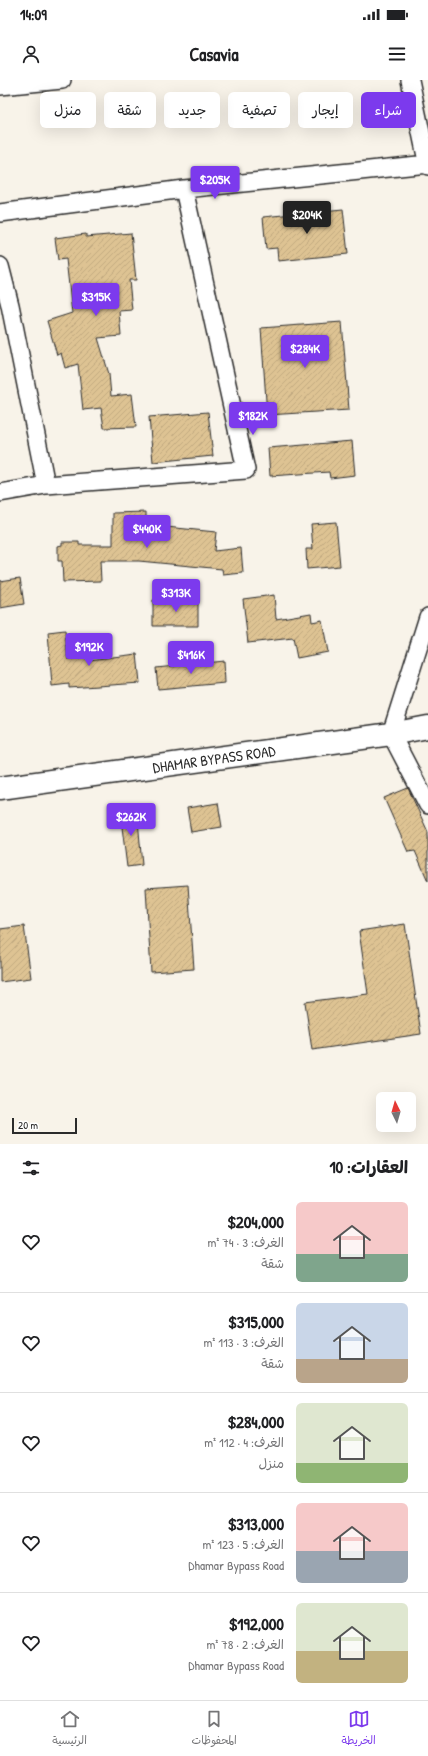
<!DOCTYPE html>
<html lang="ar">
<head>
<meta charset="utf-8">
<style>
  :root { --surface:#fff; --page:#f6f6f6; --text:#202124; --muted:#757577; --line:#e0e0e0; --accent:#7c3aed }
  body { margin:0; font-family:"Patrick Hand","Playpen Sans Arabic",sans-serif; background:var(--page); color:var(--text); direction:rtl; height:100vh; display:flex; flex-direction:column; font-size:15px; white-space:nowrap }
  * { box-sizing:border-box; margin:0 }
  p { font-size:13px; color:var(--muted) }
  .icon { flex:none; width:22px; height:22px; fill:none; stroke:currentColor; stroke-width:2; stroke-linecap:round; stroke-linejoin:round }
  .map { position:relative; height:1064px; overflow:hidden; direction:ltr }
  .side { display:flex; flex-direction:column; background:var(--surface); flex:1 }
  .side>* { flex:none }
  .guide { position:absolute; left:12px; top:12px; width:404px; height:36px; direction:rtl; display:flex; gap:8px }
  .needle { width:26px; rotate:355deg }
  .buttons { position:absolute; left:376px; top:1012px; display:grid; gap:8px }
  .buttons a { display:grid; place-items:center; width:40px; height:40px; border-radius:6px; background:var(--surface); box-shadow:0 4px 16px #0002; font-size:20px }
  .scale { position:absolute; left:12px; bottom:10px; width:65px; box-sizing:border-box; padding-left:4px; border:2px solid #2b2b2b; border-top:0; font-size:11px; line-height:14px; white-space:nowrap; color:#2b2b2b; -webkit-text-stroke:3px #fff; paint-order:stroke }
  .price { position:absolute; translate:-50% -34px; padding:0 9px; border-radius:4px; background:var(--accent); color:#fff; font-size:13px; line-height:26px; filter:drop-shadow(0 1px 2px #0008) }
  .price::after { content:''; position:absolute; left:50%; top:24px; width:12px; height:9px; margin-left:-6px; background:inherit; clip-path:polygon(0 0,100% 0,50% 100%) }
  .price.on { background:#222; color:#fff }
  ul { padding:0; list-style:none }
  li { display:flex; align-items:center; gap:12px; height:100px; padding:0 20px }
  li+li { border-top:1px solid var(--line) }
  li span { display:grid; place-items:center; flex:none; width:112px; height:80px; border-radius:6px; color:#555 }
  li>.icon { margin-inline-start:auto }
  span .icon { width:48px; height:48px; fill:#fffc; stroke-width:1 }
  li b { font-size:17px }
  h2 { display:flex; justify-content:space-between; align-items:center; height:48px; padding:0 20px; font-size:17px }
  .pill { padding:0 14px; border-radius:6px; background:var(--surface); box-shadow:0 4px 16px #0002; font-size:14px; line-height:36px }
  .pill.on { background:var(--accent); color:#fff }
  .status { display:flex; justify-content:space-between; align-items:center; height:28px; padding:0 20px; background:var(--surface); direction:ltr }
  .status svg { height:11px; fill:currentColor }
  header { display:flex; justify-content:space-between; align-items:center; height:52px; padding:0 20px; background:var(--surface); font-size:18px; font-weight:700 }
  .tabs { display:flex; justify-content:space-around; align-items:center; height:56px; border-top:1px solid var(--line); background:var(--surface); font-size:11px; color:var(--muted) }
  .tabs a { display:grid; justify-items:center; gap:2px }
  .tabs .on { color:var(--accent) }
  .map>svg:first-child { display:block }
</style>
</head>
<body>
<div class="status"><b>14:09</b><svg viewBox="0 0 49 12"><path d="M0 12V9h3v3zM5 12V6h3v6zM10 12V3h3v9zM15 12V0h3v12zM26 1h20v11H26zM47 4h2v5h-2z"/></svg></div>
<header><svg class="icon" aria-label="menu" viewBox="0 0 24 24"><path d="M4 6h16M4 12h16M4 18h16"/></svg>Casavia<svg class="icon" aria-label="person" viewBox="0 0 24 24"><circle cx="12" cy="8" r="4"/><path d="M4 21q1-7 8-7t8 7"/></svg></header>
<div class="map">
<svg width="428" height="1064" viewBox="0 0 428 1064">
  <defs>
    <pattern id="building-hatch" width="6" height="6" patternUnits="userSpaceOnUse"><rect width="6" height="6" fill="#dec393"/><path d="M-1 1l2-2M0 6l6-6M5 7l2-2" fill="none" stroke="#bfa87f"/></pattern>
  </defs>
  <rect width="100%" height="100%" fill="#f8f3e9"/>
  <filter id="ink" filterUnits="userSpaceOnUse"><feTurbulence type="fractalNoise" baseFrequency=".025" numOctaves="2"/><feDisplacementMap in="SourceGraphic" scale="8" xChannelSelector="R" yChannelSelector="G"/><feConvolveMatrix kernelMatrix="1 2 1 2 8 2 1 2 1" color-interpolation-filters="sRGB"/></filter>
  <g filter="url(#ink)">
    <path fill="url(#building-hatch)" stroke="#2b2b2b" d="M 343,129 L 348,174 L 278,181 L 277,168 L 266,169 L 263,137 Z
      M 131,153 L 136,200 L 129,200 L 132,230 L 119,231 L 121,256 L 98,258 L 109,294 L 111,316 L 132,314 L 136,347 L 104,348 L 101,328 L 83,330 L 78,284 L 65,288 L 61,273 L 57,275 L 47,241 L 72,233 L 66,179 L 58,180 L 55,158 L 86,154 L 86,157 Z
      M 342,242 L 349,330 L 267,335 L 261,248 Z
      M 208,332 L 213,376 L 153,382 L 149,337 Z
      M 352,361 L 355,395 L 330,398 L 329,392 L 270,396 L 268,368 Z
      M 146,432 L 146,445 L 216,452 L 214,471 L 241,468 L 243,493 L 223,495 L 222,489 L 139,481 L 100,481 L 101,501 L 63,502 L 62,481 L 58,481 L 58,466 L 62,465 L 62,462 L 79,462 L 79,465 L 113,465 L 113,433 Z
      M 336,442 L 340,486 L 307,489 L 306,469 L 313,469 L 311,444 Z
      M 20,498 L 24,524 L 0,528 L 0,501 Z
      M 274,515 L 276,539 L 311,533 L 312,542 L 322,540 L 328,572 L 297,578 L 293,558 L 248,563 L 243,519 Z
      M 153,520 L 198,520 L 198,546 L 153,546 Z
      M 65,550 L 68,579 L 88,577 L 89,580 L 137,574 L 140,603 L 69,608 L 69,604 L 52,606 L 48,552 Z
      M 224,581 L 225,603 L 158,609 L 156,588 Z
      M 408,708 L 428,752 L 428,801 L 415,771 L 408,772 L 384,718 Z
      M 218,723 L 222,747 L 191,752 L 187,728 Z
      M 137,729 L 142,785 L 127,787 L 120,731 Z
      M 188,805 L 194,889 L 151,892 L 146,808 Z
      M 405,844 L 421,954 L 312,970 L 305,922 L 368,914 L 359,851 Z
      M 24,846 L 31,898 L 0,902 L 0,849 Z"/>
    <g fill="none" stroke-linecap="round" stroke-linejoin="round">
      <defs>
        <path id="street" d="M 410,0 L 428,86
          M 0,6 L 62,0
          M 0,133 L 184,109 L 428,84
          M 0,186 L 10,225 L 46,405
          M 0,413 L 46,405 L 246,390 L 184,109
          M 428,537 L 391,654 L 428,725"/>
        <path id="secondary" d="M 0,708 L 391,654 L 428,647"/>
      </defs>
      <use href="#street" stroke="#2b2b2b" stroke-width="20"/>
      <use href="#secondary" stroke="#2b2b2b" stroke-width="25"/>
      <use href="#street" stroke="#fff" stroke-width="17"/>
      <use href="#secondary" stroke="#fff" stroke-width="22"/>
    </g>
  </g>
  <g text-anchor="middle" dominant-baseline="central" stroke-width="4" stroke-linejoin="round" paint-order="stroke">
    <g font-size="15" fill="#2b2b2b" stroke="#fff">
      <text transform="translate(214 679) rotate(-8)">DHAMAR BYPASS ROAD</text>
    </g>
  </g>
</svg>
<div class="buttons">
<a><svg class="needle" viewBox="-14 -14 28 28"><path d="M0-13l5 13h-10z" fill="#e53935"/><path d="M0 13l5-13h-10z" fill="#757577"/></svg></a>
</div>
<div class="scale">20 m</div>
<b class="price" style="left:215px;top:120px">$205K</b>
<b class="price on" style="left:307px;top:155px">$204K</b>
<b class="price" style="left:96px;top:237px">$315K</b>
<b class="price" style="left:305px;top:289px">$284K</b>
<b class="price" style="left:253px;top:356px">$182K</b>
<b class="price" style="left:147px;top:469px">$440K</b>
<b class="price" style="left:176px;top:533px">$313K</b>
<b class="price" style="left:89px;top:587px">$192K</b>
<b class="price" style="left:191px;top:595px">$416K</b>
<b class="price" style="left:131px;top:757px">$262K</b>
<div class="guide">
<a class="pill on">شراء</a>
<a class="pill">إيجار</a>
<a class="pill">تصفية</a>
<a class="pill">جديد</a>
<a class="pill">شقة</a>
<a class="pill">منزل</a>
</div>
</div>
<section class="side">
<h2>العقارات: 10<svg class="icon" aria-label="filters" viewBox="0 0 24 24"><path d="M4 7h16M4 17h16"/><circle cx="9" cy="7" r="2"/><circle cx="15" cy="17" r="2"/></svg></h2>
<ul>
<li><span style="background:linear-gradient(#f6c9c9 65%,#7fa58c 0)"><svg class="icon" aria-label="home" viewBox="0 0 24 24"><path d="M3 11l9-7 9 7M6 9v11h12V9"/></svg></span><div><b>$204,000</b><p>الغرف: 3 · 74 m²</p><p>شقة</p></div><svg class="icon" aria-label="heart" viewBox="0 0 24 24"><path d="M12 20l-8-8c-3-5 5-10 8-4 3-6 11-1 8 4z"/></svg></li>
<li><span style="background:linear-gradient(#c9d6e8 70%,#b9a48a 0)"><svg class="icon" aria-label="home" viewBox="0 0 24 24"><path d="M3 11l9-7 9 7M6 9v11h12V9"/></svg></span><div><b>$315,000</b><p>الغرف: 3 · 113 m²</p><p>شقة</p></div><svg class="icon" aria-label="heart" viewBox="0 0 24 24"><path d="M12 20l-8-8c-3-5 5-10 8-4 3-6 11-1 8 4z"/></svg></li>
<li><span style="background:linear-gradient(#dfe7d0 75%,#8fb573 0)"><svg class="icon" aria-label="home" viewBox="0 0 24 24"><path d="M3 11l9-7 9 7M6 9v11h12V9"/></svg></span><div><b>$284,000</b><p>الغرف: 4 · 112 m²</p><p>منزل</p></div><svg class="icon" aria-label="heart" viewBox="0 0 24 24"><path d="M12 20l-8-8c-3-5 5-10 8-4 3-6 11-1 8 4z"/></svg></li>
<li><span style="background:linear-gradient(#f6c9c9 60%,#9aa5b1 0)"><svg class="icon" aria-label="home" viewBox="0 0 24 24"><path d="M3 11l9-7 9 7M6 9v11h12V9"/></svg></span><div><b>$313,000</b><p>الغرف: 5 · 123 m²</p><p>Dhamar Bypass Road</p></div><svg class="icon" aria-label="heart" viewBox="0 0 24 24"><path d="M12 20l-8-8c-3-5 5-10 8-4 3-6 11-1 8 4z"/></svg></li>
<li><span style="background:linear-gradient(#dfe7d0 60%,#c2b280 0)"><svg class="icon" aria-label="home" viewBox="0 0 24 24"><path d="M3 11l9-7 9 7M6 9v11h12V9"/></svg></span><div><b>$192,000</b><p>الغرف: 2 · 78 m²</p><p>Dhamar Bypass Road</p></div><svg class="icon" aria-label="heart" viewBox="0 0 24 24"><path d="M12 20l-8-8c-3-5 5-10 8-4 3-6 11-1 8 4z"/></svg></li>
</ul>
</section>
<nav class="tabs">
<a class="on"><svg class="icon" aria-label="map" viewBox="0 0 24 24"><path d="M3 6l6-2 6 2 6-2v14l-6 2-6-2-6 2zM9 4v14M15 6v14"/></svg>الخريطة</a>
<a><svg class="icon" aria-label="saved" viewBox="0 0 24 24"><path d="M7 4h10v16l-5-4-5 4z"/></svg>المحفوظات</a>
<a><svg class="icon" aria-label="home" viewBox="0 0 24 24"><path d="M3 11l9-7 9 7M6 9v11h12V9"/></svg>الرئيسية</a>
</nav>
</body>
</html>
